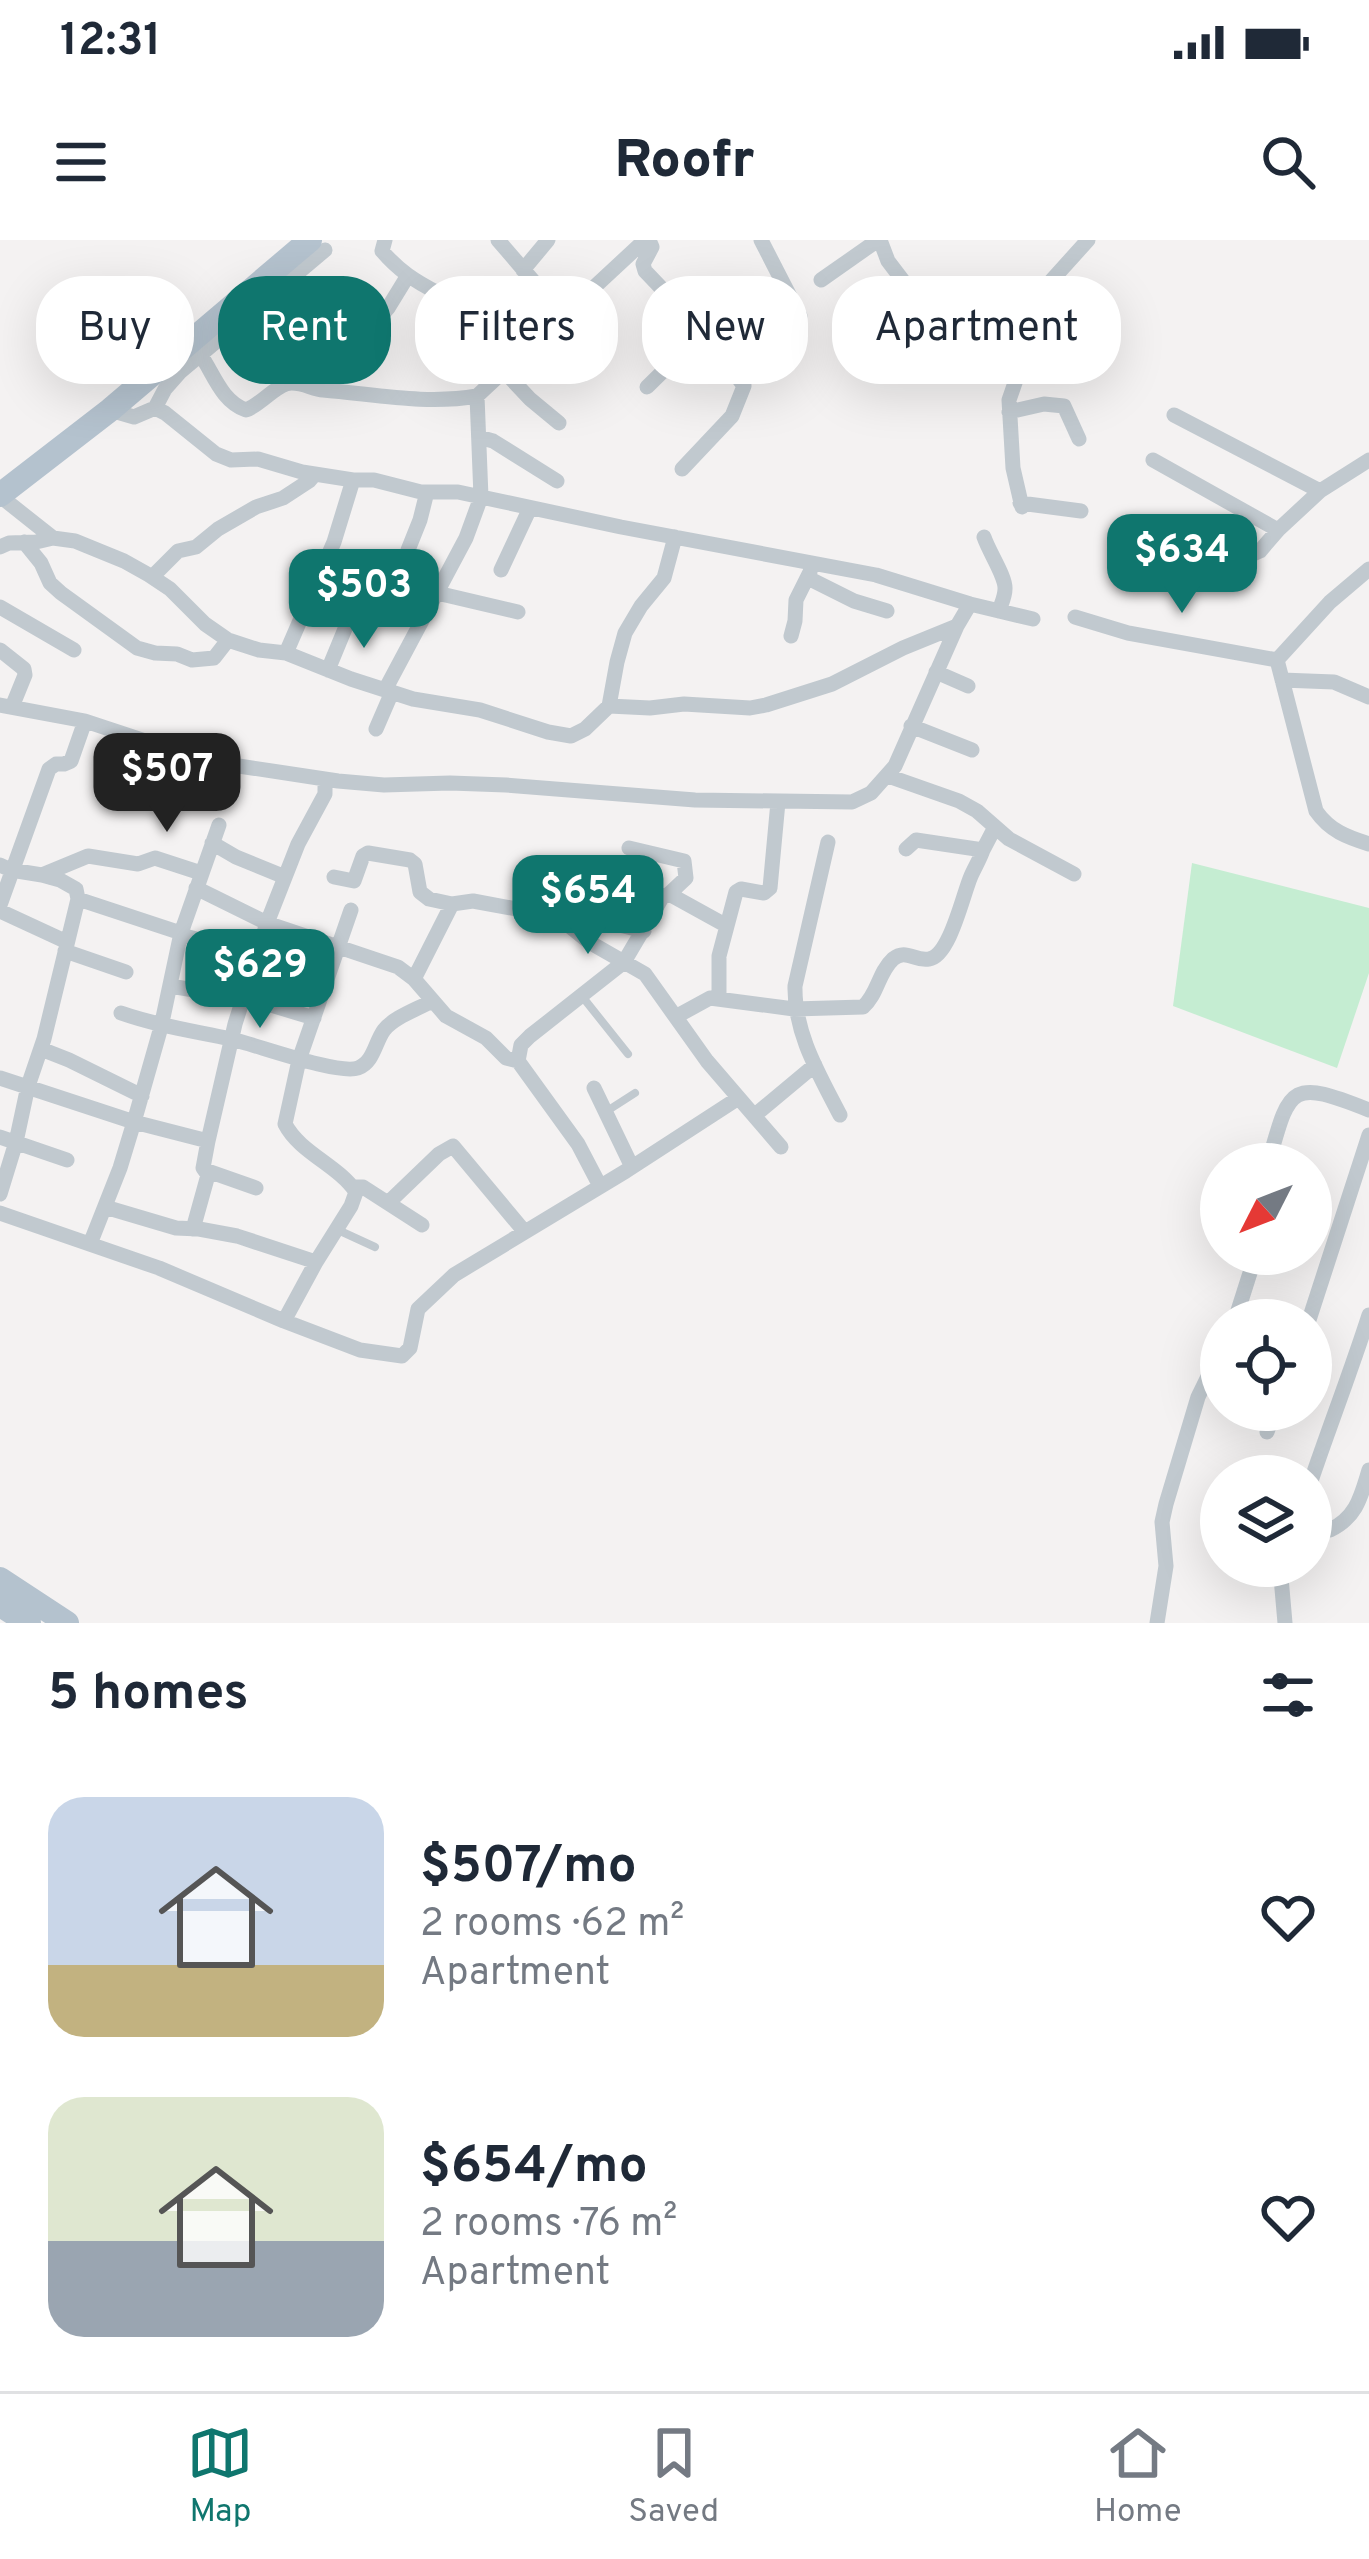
<!DOCTYPE html>
<html lang="en">
<head>
<meta charset="utf-8">
<style>
  :root { --surface:#fff; --page:#f2f2f3; --text:#1f2937; --muted:#747a83; --line:#e0e1e3; --accent:#0f766e }
  body { margin:0; font-family:Overpass,sans-serif; background:var(--page); color:var(--text); height:100vh; display:flex; flex-direction:column; font-size:45px; white-space:nowrap }
  * { box-sizing:border-box; margin:0 }
  p { font-size:39px; color:var(--muted) }
  .icon { flex:none; width:66px; height:66px; fill:none; stroke:currentColor; stroke-width:2; stroke-linecap:round; stroke-linejoin:round }
  .map { position:relative; height:1383px; overflow:hidden }
  .panel { display:flex; flex-direction:column; background:var(--surface); flex:1 }
  .panel>* { flex:none }
  .hud { position:absolute; left:36px; top:36px; width:1299px; height:108px; display:flex; gap:24px }
  .needle { width:78px; rotate:228deg }
  .fabs { position:absolute; left:1200px; top:903px; display:grid; gap:24px }
  .fabs a { display:grid; place-items:center; width:132px; height:132px; border-radius:50%; background:var(--surface); box-shadow:0 12px 48px #0002; font-size:60px }
  .price { position:absolute; translate:-50% -102px; padding:0 27px; border-radius:24px; background:var(--accent); color:#fff; font-size:39px; line-height:78px; filter:drop-shadow(0 3px 6px #0008) }
  .price::after { content:''; position:absolute; left:50%; top:72px; width:36px; height:27px; margin-left:-18px; background:inherit; clip-path:polygon(0 0,100% 0,50% 100%) }
  .price.current { background:#222; color:#fff }
  ul { padding:0; list-style:none }
  li { display:flex; align-items:center; gap:36px; height:300px; padding:0 48px }
  li span { display:grid; place-items:center; flex:none; width:336px; height:240px; border-radius:36px; color:#555 }
  li>.icon { margin-inline-start:auto }
  span .icon { width:144px; height:144px; fill:#fffc; stroke-width:1 }
  li b { font-size:51px }
  h2 { display:flex; justify-content:space-between; align-items:center; height:144px; padding:0 48px; font-size:51px }
  .tag { padding:0 42px; border-radius:48px; background:var(--surface); box-shadow:0 12px 48px #0002; font-size:42px; line-height:108px }
  .tag.current { background:var(--accent); color:#fff }
  .status { display:flex; justify-content:space-between; align-items:center; height:84px; padding:0 60px; background:var(--surface); direction:ltr }
  .status svg { height:33px; fill:currentColor }
  header { display:flex; justify-content:space-between; align-items:center; height:156px; padding:0 48px; background:var(--surface); font-size:54px; font-weight:800 }
  .tab-bar { display:flex; justify-content:space-around; align-items:center; height:168px; border-top:3px solid var(--line); background:var(--surface); font-size:33px; color:var(--muted) }
  .tab-bar a { display:grid; justify-items:center; gap:6px }
  .tab-bar .current { color:var(--accent) }
  .map>svg:first-child { display:block }
</style>
</head>
<body>
<div class="status"><b>12:31</b><svg viewBox="0 0 49 12"><path d="M0 12V9h3v3zM5 12V6h3v6zM10 12V3h3v9zM15 12V0h3v12zM26 1h20v11H26zM47 4h2v5h-2z"/></svg></div>
<header><svg class="icon" aria-label="menu" viewBox="0 0 24 24"><path d="M4 6h16M4 12h16M4 18h16"/></svg>Roofr<svg class="icon" aria-label="search" viewBox="0 0 24 24"><circle cx="10" cy="10" r="6"/><path d="M15 15l6 6"/></svg></header>
<div class="map">
<svg width="1369" height="1383" viewBox="0 0 1369 1383">
  <rect width="100%" height="100%" fill="#f4f2f2"/>
  <path fill="#c5edd2" d="M 1192,623 L 1369,668 L 1369,733 L 1337,828 L 1173,766 Z"/>
  <g fill="none" stroke-linecap="round" stroke-linejoin="round">
    <path stroke="#c1c9cf" stroke-width="8" d="M 581,755 L 628,814
      M 607,871 L 635,853
      M 338,990 L 375,1007"/>
    <path stroke="#c1c9cf" stroke-width="15" d="M 385,0 L 382,11 C 399,31 415,41 438,53
      M 498,0 L 534,42
      M 649,0 L 652,7 L 643,24 L 645,31 L 706,95 L 744,146 L 732,176 L 682,229
      M 761,0 L 800,76
      M 880,0 L 888,21 L 923,67 L 930,71 L 990,77
      M 523,30 L 548,0
      M 821,40 L 878,0
      M 364,95 L 388,68 L 407,37
      M 200,114 C 214,134 221,161 246,170 C 260,165 272,149 286,144 C 297,140 312,149 323,150 C 374,154 426,165 477,156
      M 503,130 L 530,159 L 559,183
      M 647,147 L 703,92
      M 155,168 L 165,149 L 180,132 L 325,10
      M 110,170 L 134,177 L 155,168 L 165,173 L 216,214 L 231,220 L 258,219 L 302,232 L 353,240 L 374,240 L 421,252 L 458,252 L 621,287 L 876,335 L 970,364 L 1033,379
      M 1009,172 L 1044,164 L 1064,166 L 1079,199
      M 1174,175 L 1320,251
      M 479,197 L 493,201 L 557,241
      M 1153,220 L 1278,290
      M 0,256 L 53,298
      M 1020,263 L 1081,271
      M 1022,267 L 1013,228 L 1009,160 L 1017,137 L 1024,90 L 1033,61 L 1088,0
      M 984,297 C 989,312 1006,337 1005,349 C 1005,357 1001,364 999,371
      M 24,302 L 41,323 L 50,343 L 61,353 L 137,408 L 155,413 L 177,414 L 192,420 L 214,418 L 228,400
      M 0,307 L 9,303 L 36,302 L 53,298 L 75,301 L 124,321 L 149,335 L 170,349 L 205,384 L 228,400 L 259,410 L 286,413 L 351,439 L 413,459 L 480,470 L 548,492 L 571,496 L 585,489 L 609,466 L 617,422 L 625,393 L 641,366 L 664,338 L 675,297
      M 408,310 L 420,280 L 427,252
      M 1126,328 L 1149,330 L 1208,313 L 1251,315 L 1260,311 L 1278,290 L 1320,251 L 1369,220
      M 1369,329 L 1330,362 L 1277,420 L 1316,571 C 1330,591 1347,597 1369,604
      M 501,330 L 530,268
      M 152,337 L 178,311 L 196,307 L 218,289 L 256,267 L 283,258 L 309,241 L 315,234
      M 808,338 L 854,361 L 887,371
      M 437,353 L 518,372
      M 0,367 L 74,410
      M 1075,377 L 1128,393 L 1277,420
      M 791,396 L 795,381 L 796,360 L 810,332
      M 0,410 L 24,429 L 25,435 L 12,467
      M 286,413 L 334,302 L 353,240
      M 328,430 L 354,367
      M 936,432 L 968,446
      M 1282,440 L 1334,442 L 1369,457
      M 385,450 L 466,298 L 481,257 L 477,156 L 645,0
      M 0,465 L 85,481 L 206,521 L 338,541 L 384,545 L 450,543 L 506,545 L 695,560 L 852,562 L 871,553 L 895,526 L 957,386 L 970,364
      M 609,466 L 650,468 L 684,464 L 750,468 L 766,465 L 832,444 L 903,408 L 957,386
      M 911,486 L 972,510
      M 376,489 L 392,452
      M 888,536 L 959,561 L 977,571 L 1009,599 L 1074,634
      M 828,602 L 795,746 C 794,793 819,834 840,875
      M 212,603 L 236,617 L 285,637
      M 629,608 L 684,621 L 686,638 L 669,654
      M 906,609 L 916,600 L 983,610 L 995,587
      M 0,625 L 11,630 L 42,635 L 88,616 L 138,624 L 155,618 L 201,633
      M 334,637 L 354,641 L 363,616 L 368,613 L 410,620 L 415,624 L 420,652 L 429,659 L 452,664 L 473,661 L 544,674 L 563,681 L 589,702 L 624,722 L 663,656 L 669,654 L 727,686
      M 196,648 L 267,683 L 398,727 L 414,739 L 446,776 L 486,798 L 506,818 L 518,821
      M 78,659 L 181,693
      M 0,665 L 49,529 L 56,524 L 64,524 L 71,521 L 85,481
      M 0,671 L 67,702
      M 533,672 L 541,623
      M 563,681 L 595,679 L 644,691
      M 181,695 L 238,710
      M 65,711 L 126,732
      M 256,719 L 326,745
      M 414,739 L 452,664
      M 170,746 L 254,760 L 314,778
      M 719,759 L 719,716 L 736,652 L 741,649 L 764,653 L 770,648 L 778,562
      M 121,773 C 158,786 194,791 231,799 C 257,805 338,835 358,828 C 374,822 375,802 384,790 C 394,777 418,769 432,761
      M 677,776 L 710,758 L 794,769 L 863,767 C 878,754 878,733 893,719 C 906,708 915,722 929,719 C 950,716 963,654 971,636 C 975,627 980,619 983,610
      M 41,809 L 69,820 L 142,856
      M 0,838 L 134,882 L 208,901 L 235,784 L 267,683 L 298,604 L 325,554 L 325,539
      M 594,848 L 632,927
      M 755,875 L 815,825
      M 0,897 L 67,920
      M 1268,924 C 1290,846 1289,838 1369,870
      M 205,930 L 256,948
      M 600,946 L 578,904 L 518,821 L 521,805 L 530,796 L 624,722 L 645,734 L 707,821 L 781,907
      M 354,947 L 363,947 L 422,985
      M 0,954 L 16,902 L 28,846 L 44,799 L 78,659 L 76,649 L 60,640 L 42,635
      M 388,963 L 439,914 L 453,906 L 524,991
      M 105,967 L 176,988 L 199,989 L 237,996 L 316,1022
      M 0,973 L 159,1028 L 284,1081 L 360,1110 L 402,1116 L 410,1108 L 418,1069 L 454,1035 L 626,931 L 737,859
      M 193,989 L 208,935 L 203,928 L 208,901
      M 90,1004 L 120,928 L 134,882 L 161,787 L 181,693 L 219,585
      M 1235,1080 L 1256,1014
      M 1309,1080 L 1369,895
      M 284,1081 L 316,1022 L 351,966 L 356,952 C 338,925 300,913 285,884 L 299,820 L 351,670
      M 1267,1192 L 1275,1170
      M 1311,1241 C 1330,1185 1351,1131 1369,1075
      M 1311,1285 L 1330,1290 C 1357,1277 1361,1256 1369,1230
      M 1280,1326 L 1285,1383
      M 1157,1383 L 1166,1326 L 1162,1282 L 1166,1264 L 1198,1157 L 1221,1110"/>
    <path stroke="#b4c2ce" stroke-width="24" d="M 0,255 L 110,170 L 310,0
      M 0,1339 L 67,1383
      M 0,1365 L 29,1383"/>
  </g>
</svg>
<div class="fabs">
<a><svg class="needle" viewBox="-14 -14 28 28"><path d="M0-13l5 13h-10z" fill="#e53935"/><path d="M0 13l5-13h-10z" fill="#747a83"/></svg></a>
<a><svg class="icon" aria-label="locate" viewBox="0 0 24 24"><circle cx="12" cy="12" r="6"/><path d="M12 2v4M12 18v4M2 12h4M18 12h4"/></svg></a>
<a><svg class="icon" aria-label="layers" viewBox="0 0 24 24"><path d="M12 4l9 5-9 5-9-5zM3 14l9 5 9-5"/></svg></a>
</div>
<b class="price" style="left:1182px;top:376px">$634</b>
<b class="price" style="left:364px;top:411px">$503</b>
<b class="price current" style="left:167px;top:595px">$507</b>
<b class="price" style="left:588px;top:717px">$654</b>
<b class="price" style="left:260px;top:791px">$629</b>
<div class="hud">
<a class="tag">Buy</a>
<a class="tag current">Rent</a>
<a class="tag">Filters</a>
<a class="tag">New</a>
<a class="tag">Apartment</a>
</div>
</div>
<section class="panel">
<h2>5 homes<svg class="icon" aria-label="filters" viewBox="0 0 24 24"><path d="M4 7h16M4 17h16"/><circle cx="9" cy="7" r="2"/><circle cx="15" cy="17" r="2"/></svg></h2>
<ul>
<li><span style="background:linear-gradient(#c9d6e8 70%,#c2b280 0)"><svg class="icon" aria-label="home" viewBox="0 0 24 24"><path d="M3 11l9-7 9 7M6 9v11h12V9"/></svg></span><div><b>$507/mo</b><p>2 rooms · 62 m²</p><p>Apartment</p></div><svg class="icon" aria-label="heart" viewBox="0 0 24 24"><path d="M12 20l-8-8c-3-5 5-10 8-4 3-6 11-1 8 4z"/></svg></li>
<li><span style="background:linear-gradient(#dfe7d0 60%,#9aa5b1 0)"><svg class="icon" aria-label="home" viewBox="0 0 24 24"><path d="M3 11l9-7 9 7M6 9v11h12V9"/></svg></span><div><b>$654/mo</b><p>2 rooms · 76 m²</p><p>Apartment</p></div><svg class="icon" aria-label="heart" viewBox="0 0 24 24"><path d="M12 20l-8-8c-3-5 5-10 8-4 3-6 11-1 8 4z"/></svg></li>
</ul>
</section>
<nav class="tab-bar">
<a class="current"><svg class="icon" aria-label="map" viewBox="0 0 24 24"><path d="M3 6l6-2 6 2 6-2v14l-6 2-6-2-6 2zM9 4v14M15 6v14"/></svg>Map</a>
<a><svg class="icon" aria-label="saved" viewBox="0 0 24 24"><path d="M7 4h10v16l-5-4-5 4z"/></svg>Saved</a>
<a><svg class="icon" aria-label="home" viewBox="0 0 24 24"><path d="M3 11l9-7 9 7M6 9v11h12V9"/></svg>Home</a>
</nav>
</body>
</html>
